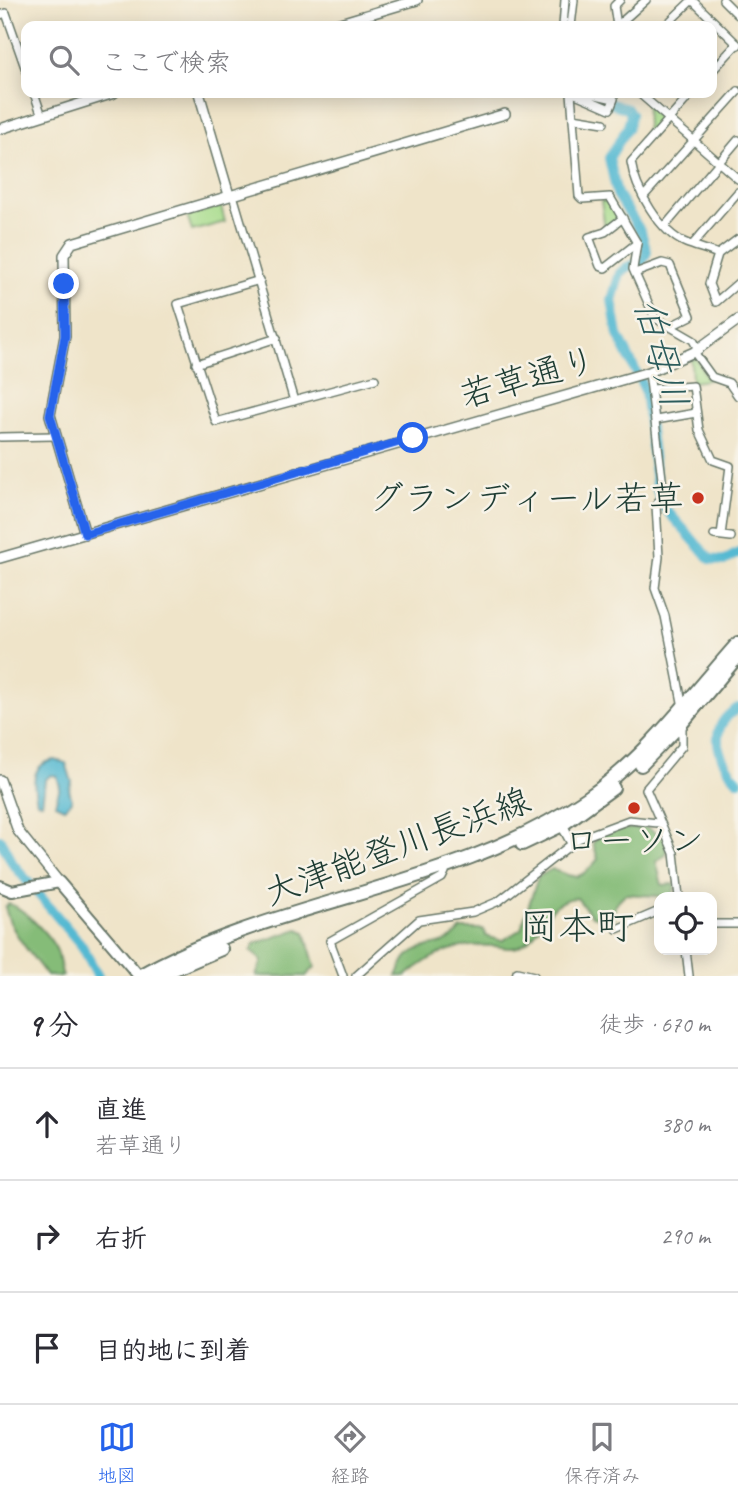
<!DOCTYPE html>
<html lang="ja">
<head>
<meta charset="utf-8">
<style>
  body { margin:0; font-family:Caveat,"Klee One",sans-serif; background:#f2f2f3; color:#2b2b33 }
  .controls { position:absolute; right:21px; bottom:21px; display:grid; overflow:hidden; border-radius:14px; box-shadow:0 4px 18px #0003 }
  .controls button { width:63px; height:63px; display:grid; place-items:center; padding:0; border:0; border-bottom:2px solid #e1e1e2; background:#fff; color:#2b2b33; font:35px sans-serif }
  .stop { position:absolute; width:21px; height:21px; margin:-16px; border:5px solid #2563eb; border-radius:50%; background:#fff }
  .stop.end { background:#2563eb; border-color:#fff; box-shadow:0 2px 7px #0008 }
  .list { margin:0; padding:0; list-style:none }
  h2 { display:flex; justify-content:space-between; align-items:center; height:91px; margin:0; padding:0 28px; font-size:30px }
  h2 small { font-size:23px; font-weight:400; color:#7c7c81 }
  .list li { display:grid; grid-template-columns:46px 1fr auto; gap:21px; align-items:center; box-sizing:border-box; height:112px; padding:0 28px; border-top:2px solid #e1e1e2 }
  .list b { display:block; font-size:26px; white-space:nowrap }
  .list p { margin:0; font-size:23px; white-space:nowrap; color:#7c7c81 }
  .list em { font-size:23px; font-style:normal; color:#7c7c81 }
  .icon { flex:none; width:38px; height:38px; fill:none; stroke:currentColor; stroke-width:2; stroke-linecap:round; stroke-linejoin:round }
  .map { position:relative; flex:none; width:738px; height:976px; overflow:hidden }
  .search { position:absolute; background:#fff; box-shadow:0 4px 18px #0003; left:21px; right:21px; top:21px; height:77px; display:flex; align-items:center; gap:18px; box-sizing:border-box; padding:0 24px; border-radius:14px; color:#7c7c81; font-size:26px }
  .sheet { height:427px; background:#fff }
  nav { display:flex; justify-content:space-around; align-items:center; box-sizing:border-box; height:98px; border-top:2px solid #e1e1e2; background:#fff; font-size:19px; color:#7c7c81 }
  nav a { display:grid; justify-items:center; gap:4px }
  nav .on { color:#2563eb }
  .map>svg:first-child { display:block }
  .green { fill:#a7dc8c; stroke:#638c60; stroke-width:2 }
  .forest { fill:#85bc78; stroke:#527c56; stroke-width:2 }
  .water { fill:#54b9d2; stroke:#3a7b83; stroke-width:2 }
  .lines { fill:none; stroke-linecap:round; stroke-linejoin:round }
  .river { stroke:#54b9d2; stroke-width:10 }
  .minor-casing { stroke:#687768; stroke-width:10 }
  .tertiary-casing { stroke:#687768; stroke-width:12 }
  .secondary-casing { stroke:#687768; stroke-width:14 }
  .primary-casing { stroke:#687768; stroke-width:16 }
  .minor { stroke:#fff; stroke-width:7 }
  .tertiary { stroke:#fff; stroke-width:9 }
  .secondary { stroke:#fff; stroke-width:10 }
  .primary { stroke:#fff; stroke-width:12 }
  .route { stroke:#2563eb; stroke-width:9 }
  .poi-dot { fill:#c8321e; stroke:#f7f3e8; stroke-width:2.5 }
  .labels { text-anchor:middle; stroke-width:5; stroke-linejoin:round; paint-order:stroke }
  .street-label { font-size:35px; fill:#1f3d34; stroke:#f7f3e8 }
  .poi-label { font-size:35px; fill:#1f3d34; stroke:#f7f3e8; text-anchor:end }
  .water-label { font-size:37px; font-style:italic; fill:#2c5c5c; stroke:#f7f3e8 }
  .quarter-label { font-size:38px; fill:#1f3d34; stroke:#f7f3e8 }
</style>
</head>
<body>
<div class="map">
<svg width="738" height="976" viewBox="0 0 738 976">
  <rect width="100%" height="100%" fill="#f7f3e8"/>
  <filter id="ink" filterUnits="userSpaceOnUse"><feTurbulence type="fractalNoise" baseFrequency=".0143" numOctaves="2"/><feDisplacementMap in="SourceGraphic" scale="14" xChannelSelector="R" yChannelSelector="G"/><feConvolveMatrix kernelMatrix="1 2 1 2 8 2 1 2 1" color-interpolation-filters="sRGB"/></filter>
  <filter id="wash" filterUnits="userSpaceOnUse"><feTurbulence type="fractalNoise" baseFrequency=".00686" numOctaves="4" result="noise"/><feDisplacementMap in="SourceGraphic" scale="28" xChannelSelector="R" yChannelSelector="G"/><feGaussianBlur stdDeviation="1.57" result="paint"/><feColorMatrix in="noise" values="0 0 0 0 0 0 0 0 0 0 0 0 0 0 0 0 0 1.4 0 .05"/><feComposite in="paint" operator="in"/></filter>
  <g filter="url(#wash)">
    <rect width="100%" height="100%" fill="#efe4c9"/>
    <g class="green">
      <polygon points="646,103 661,120 640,145 647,126"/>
      <polygon points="605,200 618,214 617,220 605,228 601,201"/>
      <polygon points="221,206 225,222 192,231 187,216"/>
      <polygon points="693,358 697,360 708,380 692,382 691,359"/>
    </g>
    <g class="forest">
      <path d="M648,828L666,840V855L656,861L662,885L674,884L675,887L672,897L625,894L615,904L613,922L592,916L577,898C543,899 545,937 517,947C509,950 503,947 495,946C458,943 434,952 406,976H397C400,970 403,961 408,956C423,941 445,951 461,929H483L486,936L502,941L521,929L538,877L552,869C576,880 581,880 598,859L593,843C603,827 631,828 648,828Z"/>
      <path d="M8,904C23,906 54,940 58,954C60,962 60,968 63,976H47C32,955 10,932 5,907Z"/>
      <polygon points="298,929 305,932 315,967 306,976 256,976 262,961 251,951 254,944"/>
    </g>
    <path class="water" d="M54,760L66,763L72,782L69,789L72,801L64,808L55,804L60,787L57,776L51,775L45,780L42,803L37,802C33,784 30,765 54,760Z"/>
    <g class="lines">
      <g class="river">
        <polyline points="584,94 628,109 631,114 628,127 609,158 617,194 641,232 647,252 642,262 627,267 620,273 612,300 618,335 645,390 657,489 662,505 710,559 724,561 738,553"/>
        <path d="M738,708C706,727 717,758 738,781"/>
        <polyline points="0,839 13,864 82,946 98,976"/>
      </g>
    </g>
  </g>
  <g filter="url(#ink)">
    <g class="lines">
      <defs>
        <g id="minor">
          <polyline points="692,0 738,45"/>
          <polyline points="723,0 738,15"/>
          <polyline points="0,15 6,13 26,70"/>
          <polyline points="563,26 565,0"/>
          <polyline points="571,26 574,0"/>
          <polyline points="617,26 646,0"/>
          <polyline points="617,26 614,6 620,0"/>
          <polyline points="665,26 692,0"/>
          <polyline points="712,71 737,44"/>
          <polyline points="34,93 42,116"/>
          <polyline points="571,93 579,196 582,199 610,197 637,243 633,269 655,318 693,340 698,349"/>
          <polyline points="573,93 610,109 614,99 587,93"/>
          <polyline points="639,93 738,179"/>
          <path d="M692,93L631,162C635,189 660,233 686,243C697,247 708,250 718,254"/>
          <polyline points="573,118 604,123"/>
          <polyline points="233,195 294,401"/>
          <polyline points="644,196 738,91"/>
          <polyline points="623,218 605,232 589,237 600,266 605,268 637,243"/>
          <polyline points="665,226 738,140"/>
          <polyline points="738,239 718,254 709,284 716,302 738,283"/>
          <polyline points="693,244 738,192"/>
          <polyline points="635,273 662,263 670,265 691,316 671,326"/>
          <polyline points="260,280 178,304 216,422 375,379"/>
          <polyline points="694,352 712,377 729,383 738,396"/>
          <polyline points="196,364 277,338"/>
          <polyline points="649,372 664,495 656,505 659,557 655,588 665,616 683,707"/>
          <polyline points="652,389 693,386 699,430 713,460 730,466 721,535"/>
          <polyline points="656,420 696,413"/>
          <polyline points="0,437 55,436"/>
          <polyline points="714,535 731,537"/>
          <polyline points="679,897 674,853 646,789 682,746 682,722"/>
          <polyline points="712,924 738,924"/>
          <polyline points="617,929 659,911"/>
          <polyline points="686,950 689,976"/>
          <polyline points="343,976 330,941 442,878 445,872"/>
          <polyline points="356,976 419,920 473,912 499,901 578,839 629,820 658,823"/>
          <polyline points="516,976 517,972 534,976"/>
        </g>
        <g id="tertiary">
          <polyline points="330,26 417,0"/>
          <polyline points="199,93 229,195"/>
          <polyline points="0,129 114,93"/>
          <polyline points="85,534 50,415 65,336 64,255 72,243 505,114"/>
          <polyline points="0,558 649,372 694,352 738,320"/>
          <polyline points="0,780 18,831 59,882"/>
          <polyline points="562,825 572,843"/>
        </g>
        <polyline id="secondary" points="0,886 12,891 59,882 139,976"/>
        <g id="primary">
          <polyline points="641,765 682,723 738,656"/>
          <polyline points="522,844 562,825 613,788"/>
          <path d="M139,976C279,897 453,890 587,798C647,757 690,697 738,643"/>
          <polyline points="158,976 221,949"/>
        </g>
      </defs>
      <use href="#minor" class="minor-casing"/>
      <use href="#tertiary" class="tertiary-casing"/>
      <use href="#secondary" class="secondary-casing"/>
      <use href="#primary" class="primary-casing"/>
      <use href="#minor" class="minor"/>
      <use href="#tertiary" class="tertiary"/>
      <use href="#secondary" class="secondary"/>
      <use href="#primary" class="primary"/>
    </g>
  </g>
  <g class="lines" filter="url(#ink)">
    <polyline class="route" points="64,284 65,336 50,415 85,534 413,438"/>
  </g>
  <g class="poi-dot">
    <circle cx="698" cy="498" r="7"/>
    <circle cx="634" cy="808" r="7"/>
  </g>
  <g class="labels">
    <g class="street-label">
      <text transform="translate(528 377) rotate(-16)" y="12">若草通り</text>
      <text transform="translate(397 846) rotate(-20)" y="12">大津能登川長浜線</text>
    </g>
    <g class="poi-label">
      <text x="684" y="510">グランディール若草</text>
      <text x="634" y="852" text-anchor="middle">ローソン</text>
    </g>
    <g class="water-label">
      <text transform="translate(662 353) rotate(75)" y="13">伯母川</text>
    </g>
    <g class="quarter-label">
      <text x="577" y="939">岡本町</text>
    </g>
  </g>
</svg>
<div class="controls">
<button><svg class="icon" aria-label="locate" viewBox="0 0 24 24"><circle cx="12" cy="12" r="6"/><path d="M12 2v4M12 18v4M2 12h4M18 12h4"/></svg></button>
</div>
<div class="stop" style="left:413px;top:438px"></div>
<div class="stop end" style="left:64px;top:284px"></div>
<div class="search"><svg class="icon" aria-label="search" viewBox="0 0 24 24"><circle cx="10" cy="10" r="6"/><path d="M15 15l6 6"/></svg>ここで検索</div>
</div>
<section class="sheet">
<h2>9 分<small>徒歩 · 670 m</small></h2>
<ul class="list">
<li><svg class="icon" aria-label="ahead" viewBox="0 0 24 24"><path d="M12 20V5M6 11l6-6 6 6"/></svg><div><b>直進</b><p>若草通り</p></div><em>380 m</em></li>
<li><svg class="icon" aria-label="right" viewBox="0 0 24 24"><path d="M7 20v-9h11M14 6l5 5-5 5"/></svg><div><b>右折</b></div><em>290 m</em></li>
<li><svg class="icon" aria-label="arrive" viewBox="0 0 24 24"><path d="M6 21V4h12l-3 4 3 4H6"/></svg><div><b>目的地に到着</b></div></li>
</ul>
</section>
<nav>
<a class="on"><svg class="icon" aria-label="map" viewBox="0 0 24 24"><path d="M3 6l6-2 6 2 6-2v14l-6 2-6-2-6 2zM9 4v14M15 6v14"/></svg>地図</a>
<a><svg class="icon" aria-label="directions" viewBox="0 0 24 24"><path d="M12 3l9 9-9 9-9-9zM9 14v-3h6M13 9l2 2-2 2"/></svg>経路</a>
<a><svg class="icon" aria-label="saved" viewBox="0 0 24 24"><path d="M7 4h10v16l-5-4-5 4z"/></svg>保存済み</a>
</nav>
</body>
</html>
